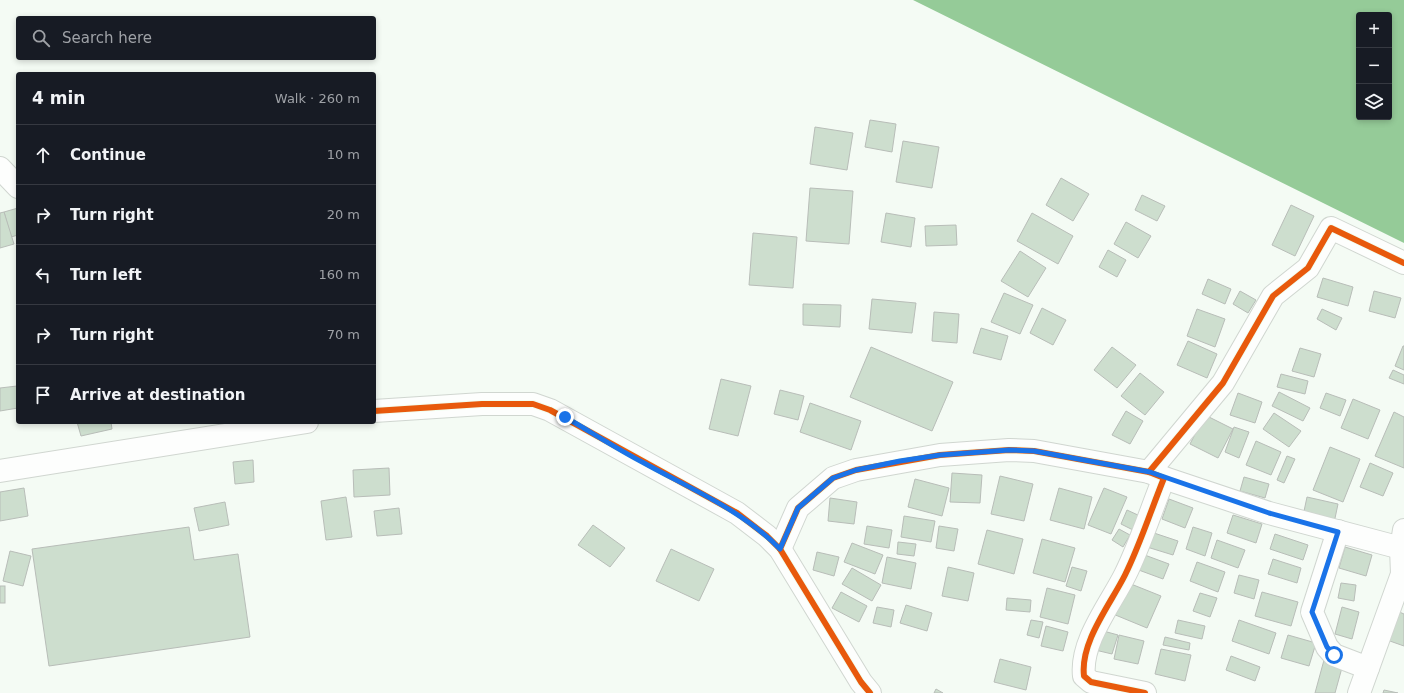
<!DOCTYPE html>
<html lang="en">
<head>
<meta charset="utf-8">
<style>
  body { margin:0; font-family:"DejaVu Sans",sans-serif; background:#242831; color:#f1f3f6 }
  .controls { position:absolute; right:12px; top:12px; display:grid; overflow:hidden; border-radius:4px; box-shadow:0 2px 6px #0003 }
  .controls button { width:36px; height:36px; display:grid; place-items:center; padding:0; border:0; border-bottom:1px solid #363941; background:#171b24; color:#f1f3f6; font:20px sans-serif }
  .stop { position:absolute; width:12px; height:12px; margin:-9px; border:3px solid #1a73e8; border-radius:50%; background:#fff }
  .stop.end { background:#1a73e8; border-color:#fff; box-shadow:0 1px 4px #0008 }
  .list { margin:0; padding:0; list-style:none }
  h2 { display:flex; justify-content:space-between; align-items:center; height:52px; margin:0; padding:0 16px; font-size:17px }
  h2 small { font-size:13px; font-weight:400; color:#9ea1a6 }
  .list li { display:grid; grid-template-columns:26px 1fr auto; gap:12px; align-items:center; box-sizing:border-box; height:60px; padding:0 16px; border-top:1px solid #363941 }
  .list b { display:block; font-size:15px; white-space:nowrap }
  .list em { font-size:13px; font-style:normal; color:#9ea1a6 }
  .icon { flex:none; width:22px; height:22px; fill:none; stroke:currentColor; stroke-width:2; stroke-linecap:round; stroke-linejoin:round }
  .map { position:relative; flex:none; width:1404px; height:693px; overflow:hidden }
  .search { position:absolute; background:#171b24; box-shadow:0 2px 6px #0003; left:16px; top:16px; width:360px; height:44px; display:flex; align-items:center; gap:10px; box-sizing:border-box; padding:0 14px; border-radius:4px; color:#9ea1a6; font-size:15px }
  .panel { position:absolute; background:#171b24; box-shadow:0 2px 6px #0003; left:16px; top:72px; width:360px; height:352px; border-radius:4px }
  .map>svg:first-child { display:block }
  .water { fill:#95cb98; fill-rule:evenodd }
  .building { fill:#cddece; stroke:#b8bdb8 }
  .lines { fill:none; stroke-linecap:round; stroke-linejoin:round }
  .minor-casing { stroke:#d0d6d0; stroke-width:24 }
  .minor { stroke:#fdfefd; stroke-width:22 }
  .cycleway-casing { stroke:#f1fef1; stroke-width:8 }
  .cycleway { stroke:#e8590c; stroke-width:6 }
  .route { stroke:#1a73e8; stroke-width:5 }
</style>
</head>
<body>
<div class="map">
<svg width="1404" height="693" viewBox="0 0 1404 693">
  <rect width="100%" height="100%" fill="#f4fbf4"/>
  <path class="water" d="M913,0H1404V243ZM1359,15H1389V117H1359Z"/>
  <g class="building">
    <polygon points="870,120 896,124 892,152 865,147"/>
    <polygon points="815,127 853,133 847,170 810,164"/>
    <polygon points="903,141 939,147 932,188 896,182"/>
    <polygon points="1061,178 1089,194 1073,221 1046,205"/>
    <polygon points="810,188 853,191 849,244 806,241"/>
    <polygon points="1142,195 1165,206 1157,221 1135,210"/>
    <polygon points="1291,205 1314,216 1295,256 1272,245"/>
    <polygon points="18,208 18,235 11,237 4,212"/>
    <polygon points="4,212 14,244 0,248 0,213"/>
    <polygon points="886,213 915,218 911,247 881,242"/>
    <polygon points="1032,213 1073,236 1058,264 1017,241"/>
    <polygon points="1126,222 1151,236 1138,258 1114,244"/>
    <polygon points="956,225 957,245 926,246 925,226"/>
    <polygon points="753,233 797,237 793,288 749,285"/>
    <polygon points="1108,250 1126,260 1117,277 1099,267"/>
    <polygon points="1020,251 1046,268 1028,297 1001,281"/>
    <polygon points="1323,278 1353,287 1348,306 1317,297"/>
    <polygon points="1208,279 1231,289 1225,304 1202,294"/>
    <polygon points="1240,291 1256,300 1248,313 1233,304"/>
    <polygon points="1374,291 1401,298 1395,318 1369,311"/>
    <polygon points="1004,293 1033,305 1020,334 991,322"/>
    <polygon points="872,299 916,303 912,333 869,329"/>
    <polygon points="803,304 841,305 840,327 803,325"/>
    <polygon points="1042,308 1066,320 1053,345 1030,333"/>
    <polygon points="1197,309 1225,319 1215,347 1187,336"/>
    <polygon points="1322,309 1342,318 1336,330 1317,319"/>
    <polygon points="934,312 959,314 957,343 932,341"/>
    <polygon points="981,328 1008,336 1001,360 973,353"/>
    <polygon points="1188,341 1217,354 1207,378 1177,365"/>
    <polygon points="1403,346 1404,346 1404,370 1395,366"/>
    <polygon points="871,347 953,382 932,431 850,397"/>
    <polygon points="1112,347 1136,365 1117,388 1094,370"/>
    <polygon points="1300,348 1321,354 1314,377 1292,371"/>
    <polygon points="1393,370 1404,375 1404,384 1389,378"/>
    <polygon points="1140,373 1164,392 1145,415 1121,396"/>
    <polygon points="1281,374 1308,381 1305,394 1277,387"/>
    <polygon points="721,379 751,386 738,436 709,429"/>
    <polygon points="17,386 18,408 0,411 0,388"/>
    <polygon points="780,390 804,396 798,420 774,414"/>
    <polygon points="1279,392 1310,408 1303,421 1272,406"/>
    <polygon points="1238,393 1262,402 1255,423 1230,415"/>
    <polygon points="1326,393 1346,400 1340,416 1320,408"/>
    <polygon points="1353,399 1380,410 1368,439 1341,428"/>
    <polygon points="810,403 861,421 851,450 800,432"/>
    <polygon points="1126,411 1143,421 1130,444 1112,435"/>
    <polygon points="1394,412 1404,417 1404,468 1375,456"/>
    <polygon points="1274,413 1301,431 1289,447 1263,429"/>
    <polygon points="1205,415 1233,429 1218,458 1190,444"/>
    <polygon points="77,422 111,422 112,429 81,436"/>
    <polygon points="1234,427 1249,432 1239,458 1225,452"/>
    <polygon points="1256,441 1281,452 1271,475 1246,465"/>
    <polygon points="1330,447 1360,459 1343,502 1313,490"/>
    <polygon points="1287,456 1295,459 1284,483 1277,480"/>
    <polygon points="253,460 254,482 235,484 233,462"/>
    <polygon points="1370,463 1393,473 1383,496 1360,487"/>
    <polygon points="389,468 390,495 354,497 353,470"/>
    <polygon points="952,473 982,475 980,503 950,502"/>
    <polygon points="1000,476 1033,484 1024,521 991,514"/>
    <polygon points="1244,477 1269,484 1265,498 1240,491"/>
    <polygon points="915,479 949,488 942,516 908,507"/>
    <polygon points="24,488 28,516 0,521 0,492"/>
    <polygon points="1059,488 1092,497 1084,529 1050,520"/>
    <polygon points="1104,488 1127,497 1111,534 1088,525"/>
    <polygon points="346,497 352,537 326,540 321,501"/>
    <polygon points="1307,497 1338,504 1334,523 1303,516"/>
    <polygon points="830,498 857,502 854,524 828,521"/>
    <polygon points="1169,499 1193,508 1185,528 1162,519"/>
    <polygon points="225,502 229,525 199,531 194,508"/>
    <polygon points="399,508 402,534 377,536 374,511"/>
    <polygon points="1127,510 1140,516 1133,530 1121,524"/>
    <polygon points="1233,515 1262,524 1256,543 1227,533"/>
    <polygon points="904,516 935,521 931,542 901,537"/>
    <polygon points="593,525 625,548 610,567 578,545"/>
    <polygon points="867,526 892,530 889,548 864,544"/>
    <polygon points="939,526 958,529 954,551 936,548"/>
    <polygon points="189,527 194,560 238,554 250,637 49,666 32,549"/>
    <polygon points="1193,527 1212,533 1205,556 1186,549"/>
    <polygon points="1119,529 1130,535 1123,547 1112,540"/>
    <polygon points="987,530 1023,539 1014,574 978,564"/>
    <polygon points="1151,532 1178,541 1173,555 1147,547"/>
    <polygon points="1275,534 1308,545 1303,560 1270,549"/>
    <polygon points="1042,539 1075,548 1065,582 1033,573"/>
    <polygon points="1217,540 1245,550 1238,568 1211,558"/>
    <polygon points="898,542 916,544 914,556 897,554"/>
    <polygon points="852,543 883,555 875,574 844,562"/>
    <polygon points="1345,547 1372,555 1366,576 1339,568"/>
    <polygon points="671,549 714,569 699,601 656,581"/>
    <polygon points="10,551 31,556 23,586 3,581"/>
    <polygon points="817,552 839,557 834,576 813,570"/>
    <polygon points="1142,554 1169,564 1163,579 1136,569"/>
    <polygon points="887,557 916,563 911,589 882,583"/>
    <polygon points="1273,559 1301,568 1297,583 1268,574"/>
    <polygon points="1197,562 1225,572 1218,592 1190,581"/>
    <polygon points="948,567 974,573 968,601 942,596"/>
    <polygon points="1072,567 1087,571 1081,591 1066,586"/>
    <polygon points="852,568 881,585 872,601 842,584"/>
    <polygon points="1239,575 1259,580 1254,599 1234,593"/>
    <polygon points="1126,582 1161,596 1147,628 1113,614"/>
    <polygon points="1341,583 1356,585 1354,601 1338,598"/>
    <rect x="0" y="586" width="5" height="17"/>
    <polygon points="1047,588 1075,595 1068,624 1040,617"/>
    <polygon points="841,592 867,606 859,622 832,608"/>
    <polygon points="1262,592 1298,602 1291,626 1255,616"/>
    <polygon points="1200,593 1217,598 1210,617 1193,611"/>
    <polygon points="1007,598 1031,600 1030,612 1006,610"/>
    <polygon points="906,605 932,613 927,631 900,623"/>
    <polygon points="877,607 894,610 891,627 873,623"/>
    <polygon points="1342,607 1359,612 1352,639 1335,634"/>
    <polygon points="1397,611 1404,614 1404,646 1387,640"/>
    <polygon points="1031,620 1043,622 1039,638 1027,635"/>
    <polygon points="1178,620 1205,626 1202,639 1175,633"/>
    <polygon points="1239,620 1276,633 1269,654 1232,641"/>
    <polygon points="1046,626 1068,632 1063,651 1041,646"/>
    <polygon points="1096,629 1118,635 1112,654 1091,649"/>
    <polygon points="1119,635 1144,641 1138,664 1114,659"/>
    <polygon points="1288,635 1316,643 1309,666 1281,658"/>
    <polygon points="1165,637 1190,643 1189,650 1163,645"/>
    <polygon points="1161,649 1191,655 1185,681 1155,674"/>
    <polygon points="1231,656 1260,667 1255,681 1226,670"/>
    <polygon points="1000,659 1031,667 1026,690 994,682"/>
    <polygon points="1324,660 1343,664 1335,693 1315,693"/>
    <polygon points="936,689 943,693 934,693"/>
    <polygon points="1384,690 1398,693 1383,693"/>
  </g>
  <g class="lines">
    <defs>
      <g id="minor">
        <polyline points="0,168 18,187"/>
        <polyline points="374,411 482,404 533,404 550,410 737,513 767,536 780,549 861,682 870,693"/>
        <polyline points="0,471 307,422"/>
        <polyline points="1149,472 1223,383 1273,296 1308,268 1331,228 1404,263"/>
        <polyline points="1164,478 1269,513 1401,548"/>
        <polyline points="1338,531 1312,612 1327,647 1334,655 1368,668"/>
        <path d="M780,549L798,508L833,478L856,470L940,455L1009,450L1034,451L1149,472L1164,478C1151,510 1140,545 1125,575C1110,605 1080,642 1084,676L1091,682L1145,693"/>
        <polyline points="1359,693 1402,574 1401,548 1404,530"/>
      </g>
    </defs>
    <use href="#minor" class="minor-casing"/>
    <use href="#minor" class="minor"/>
    <defs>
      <g id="cycleway">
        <polyline points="374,411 482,404 533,404 550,410 737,513 767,536 780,549 861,682 870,693"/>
        <polyline points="1149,472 1223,383 1273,296 1308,268 1331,228 1404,263"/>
        <path d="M780,549L798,508L833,478L856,470L940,455L1009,450L1034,451L1149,472L1164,478C1151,510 1140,545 1125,575C1110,605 1080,642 1084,676L1091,682L1145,693"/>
      </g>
    </defs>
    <use href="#cycleway" class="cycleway-casing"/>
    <use href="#cycleway" class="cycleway"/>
  </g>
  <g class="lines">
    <path class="route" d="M565,417C591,432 617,449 644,463C691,489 742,510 780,549L798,508L833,478L856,470L900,461L940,455L1009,450L1034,451L1150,472L1269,513L1338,532L1312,612L1327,647L1334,655"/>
  </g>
</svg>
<div class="controls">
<button>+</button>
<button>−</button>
<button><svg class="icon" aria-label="layers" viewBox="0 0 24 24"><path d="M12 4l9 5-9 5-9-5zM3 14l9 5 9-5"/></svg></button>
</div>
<div class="stop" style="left:1334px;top:655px"></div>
<div class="stop end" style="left:565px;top:417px"></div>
<div class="search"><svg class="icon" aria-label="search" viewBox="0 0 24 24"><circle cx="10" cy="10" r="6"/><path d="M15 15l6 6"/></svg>Search here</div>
<section class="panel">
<h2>4 min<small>Walk · 260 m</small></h2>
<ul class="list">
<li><svg class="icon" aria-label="ahead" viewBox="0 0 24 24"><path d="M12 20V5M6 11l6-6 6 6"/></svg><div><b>Continue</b></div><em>10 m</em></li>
<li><svg class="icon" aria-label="right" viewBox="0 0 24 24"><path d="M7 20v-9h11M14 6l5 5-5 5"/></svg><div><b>Turn right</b></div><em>20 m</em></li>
<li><svg class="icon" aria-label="left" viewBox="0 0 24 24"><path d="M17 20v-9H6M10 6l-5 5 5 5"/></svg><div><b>Turn left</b></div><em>160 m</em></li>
<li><svg class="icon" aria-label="right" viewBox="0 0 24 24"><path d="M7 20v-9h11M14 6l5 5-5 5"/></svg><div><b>Turn right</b></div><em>70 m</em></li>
<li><svg class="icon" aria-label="arrive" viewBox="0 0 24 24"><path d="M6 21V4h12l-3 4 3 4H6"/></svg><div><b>Arrive at destination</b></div></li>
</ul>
</section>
</div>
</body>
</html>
